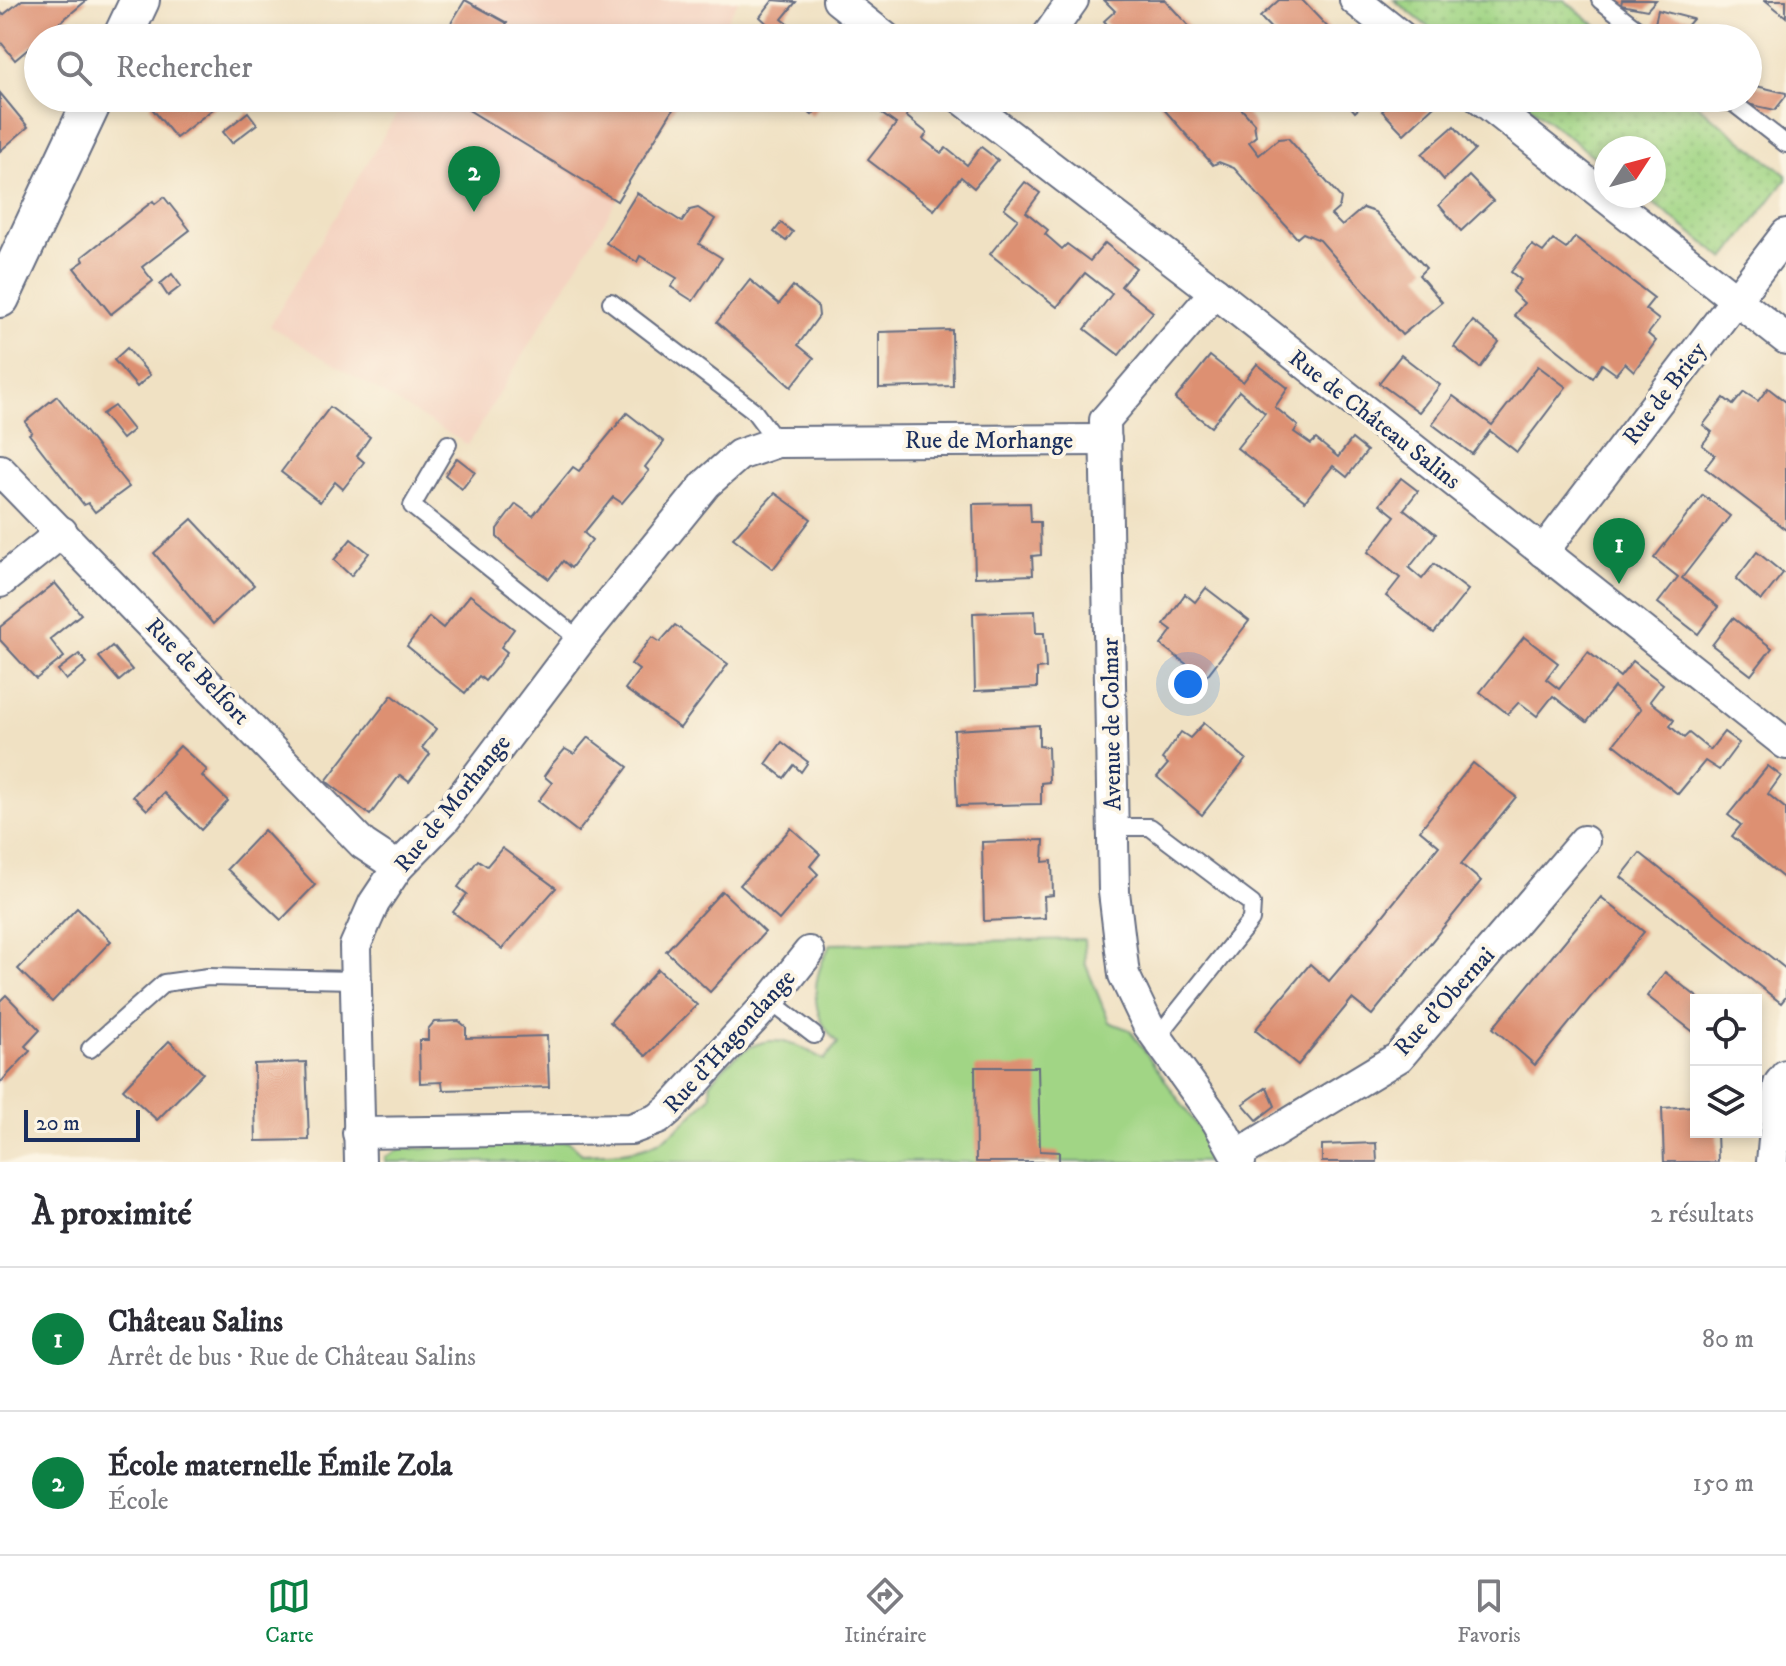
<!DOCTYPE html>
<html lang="fr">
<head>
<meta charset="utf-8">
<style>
  body { margin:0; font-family:"IM FELL DW Pica",serif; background:#f7f7f7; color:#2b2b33 }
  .controls { position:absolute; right:24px; bottom:24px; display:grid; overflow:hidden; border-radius:0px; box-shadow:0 4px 12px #0003 }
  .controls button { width:72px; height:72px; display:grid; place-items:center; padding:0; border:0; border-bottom:2px solid #e1e1e2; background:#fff; color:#2b2b33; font:40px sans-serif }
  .compass { position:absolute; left:1594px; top:136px; width:72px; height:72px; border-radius:50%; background:#fff; box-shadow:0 4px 12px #0003; rotate:54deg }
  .scale { position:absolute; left:24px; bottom:20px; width:116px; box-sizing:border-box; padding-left:8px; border:4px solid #1b2f5e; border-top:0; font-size:22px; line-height:28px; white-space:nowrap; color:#1b2f5e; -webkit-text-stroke:6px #fcf5e5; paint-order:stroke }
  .you { position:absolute; left:1188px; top:684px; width:28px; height:28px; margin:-20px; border:6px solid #fff; border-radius:50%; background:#1a73e8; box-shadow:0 0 0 12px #1a73e833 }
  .badge { display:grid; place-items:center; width:52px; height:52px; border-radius:50%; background:#0b8043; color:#fff; font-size:26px; font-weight:700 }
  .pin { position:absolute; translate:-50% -66px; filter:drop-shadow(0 2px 4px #0008) }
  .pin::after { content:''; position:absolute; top:42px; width:28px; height:24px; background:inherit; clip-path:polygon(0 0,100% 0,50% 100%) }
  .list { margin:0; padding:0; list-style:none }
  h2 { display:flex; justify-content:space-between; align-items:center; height:104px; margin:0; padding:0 32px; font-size:34px }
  h2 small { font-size:26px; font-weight:400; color:#7c7c81 }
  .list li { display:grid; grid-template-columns:52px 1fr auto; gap:24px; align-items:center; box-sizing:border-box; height:144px; padding:0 32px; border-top:2px solid #e1e1e2 }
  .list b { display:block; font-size:30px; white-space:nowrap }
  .list p { margin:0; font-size:26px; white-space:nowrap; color:#7c7c81 }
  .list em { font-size:26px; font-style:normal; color:#7c7c81 }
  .icon { flex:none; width:44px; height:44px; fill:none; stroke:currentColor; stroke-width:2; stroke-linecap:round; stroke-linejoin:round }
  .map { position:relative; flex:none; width:1786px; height:1162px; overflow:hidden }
  .search { position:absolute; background:#fff; box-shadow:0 4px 12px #0003; left:24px; right:24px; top:24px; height:88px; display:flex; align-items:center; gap:20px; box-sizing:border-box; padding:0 28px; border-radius:44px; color:#7c7c81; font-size:30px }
  .sheet { height:392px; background:#fff }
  nav { display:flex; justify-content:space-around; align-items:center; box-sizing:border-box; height:112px; border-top:2px solid #e1e1e2; background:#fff; font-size:22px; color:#7c7c81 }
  nav a { display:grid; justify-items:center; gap:4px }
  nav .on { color:#0b8043 }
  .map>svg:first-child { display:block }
  .built { fill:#f4d3c1 }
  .grass { fill:url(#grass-dots); stroke:#5e8272; stroke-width:2 }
  .green { fill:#a1d585; stroke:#5e8272; stroke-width:2 }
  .building { fill:#dd9072 }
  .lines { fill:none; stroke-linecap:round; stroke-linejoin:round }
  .service-casing { stroke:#666d81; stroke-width:20 }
  .minor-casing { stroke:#666d81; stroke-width:34 }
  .tertiary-casing { stroke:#666d81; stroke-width:42 }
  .service { stroke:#fff; stroke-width:16 }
  .minor { stroke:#fff; stroke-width:30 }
  .tertiary { stroke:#fff; stroke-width:38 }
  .labels { text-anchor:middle; stroke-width:8; stroke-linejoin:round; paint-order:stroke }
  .street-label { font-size:24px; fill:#1b2f5e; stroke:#fcf5e5 }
</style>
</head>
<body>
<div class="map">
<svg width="1786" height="1162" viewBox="0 0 1786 1162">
  <defs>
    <pattern id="grass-dots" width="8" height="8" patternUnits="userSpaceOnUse" patternTransform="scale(2)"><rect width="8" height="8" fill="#a1d585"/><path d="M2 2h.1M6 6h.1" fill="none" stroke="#8ab775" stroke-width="1.8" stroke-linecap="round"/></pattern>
  </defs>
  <rect width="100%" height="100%" fill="#fcf5e5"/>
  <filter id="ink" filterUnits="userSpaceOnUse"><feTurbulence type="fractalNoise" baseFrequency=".0125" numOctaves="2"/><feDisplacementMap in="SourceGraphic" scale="16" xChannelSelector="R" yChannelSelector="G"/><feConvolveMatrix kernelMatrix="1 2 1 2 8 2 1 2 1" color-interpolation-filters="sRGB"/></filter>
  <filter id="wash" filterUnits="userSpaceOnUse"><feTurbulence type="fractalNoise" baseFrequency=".006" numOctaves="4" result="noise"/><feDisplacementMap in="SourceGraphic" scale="32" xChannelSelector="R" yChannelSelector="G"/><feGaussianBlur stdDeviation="1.8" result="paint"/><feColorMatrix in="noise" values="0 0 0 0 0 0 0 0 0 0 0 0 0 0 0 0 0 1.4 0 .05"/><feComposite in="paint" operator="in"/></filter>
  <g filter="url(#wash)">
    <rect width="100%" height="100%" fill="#f0e1c3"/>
    <g class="built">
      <polygon points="465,0 739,0 716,38 442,38"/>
      <polygon points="406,98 679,98 468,445 270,326"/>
    </g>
    <g class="grass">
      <polygon points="1394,0 1564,0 1612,38 1442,38"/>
      <polygon points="1519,98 1688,98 1786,175 1786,180 1725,259 1644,196 1654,196 1654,148 1606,148 1606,166"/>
    </g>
    <path class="green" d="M1084,939L1085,963L1109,1022L1130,1030L1222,1162H385V1158L400,1149L568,1141L582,1154C654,1152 660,1148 711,1096L710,1082C749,1039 772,1027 824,1060L838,1043C808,1015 811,978 831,944Z"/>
    <g id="blocks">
      <g class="building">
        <polygon points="22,0 87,0 15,60 0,41 0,11 3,15"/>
        <polygon points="465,0 507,23 498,38 442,38"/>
        <polygon points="773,0 796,2 782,19 806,38 764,38 772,28 760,17"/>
        <polygon points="1104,0 1165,0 1196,34 1192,38 1119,38 1104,21 1115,11"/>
        <polygon points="1279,0 1302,0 1336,36 1280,38 1260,17"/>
        <polygon points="1622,0 1656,0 1647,10 1621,5"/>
        <polygon points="1765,0 1786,0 1786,17"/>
        <polygon points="1658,10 1693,19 1681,33 1654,28"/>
        <polygon points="1752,85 1786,93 1786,96 1775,110 1747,104"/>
        <polygon points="0,93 28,127 0,151"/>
        <polygon points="159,98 227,98 176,138 150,106"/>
        <polygon points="449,98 680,98 617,201"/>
        <polygon points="790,98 826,98 812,115"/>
        <polygon points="895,98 920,98 906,116 927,133 923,139 941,153 946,148 967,165 981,147 998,160 974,188 961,177 934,210 868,160 896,124 882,114"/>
        <polygon points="1154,98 1232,98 1254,123 1256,136 1249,142 1259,155 1278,139 1288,138 1341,198 1339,208 1331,215 1342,226 1363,208 1375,212 1426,268 1419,275 1442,302 1402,335 1320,240 1303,233 1297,238 1234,168 1219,162 1213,165"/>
        <polygon points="1343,98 1370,98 1355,112"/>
        <polygon points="1396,98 1427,98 1434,106 1404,134 1382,111"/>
        <polygon points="248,112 257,124 232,143 223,132"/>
        <polygon points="1454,126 1475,150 1444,180 1422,154"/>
        <polygon points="1469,176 1493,201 1461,231 1439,205"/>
        <polygon points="1025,182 1040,193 1026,212 1048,230 1045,234 1062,249 1067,244 1090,261 1105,243 1136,268 1121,286 1153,312 1119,355 1085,329 1112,294 1085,273 1057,307 990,254 1018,219 1004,208"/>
        <polygon points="637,193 682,222 690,210 698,208 715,219 699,244 722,258 693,301 671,287 677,278 640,256 637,262 606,243"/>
        <polygon points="164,197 190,230 142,267 153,281 111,314 74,268 84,261 82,257 153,201 155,204"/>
        <polygon points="781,223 793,232 786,241 774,232"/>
        <polygon points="1575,237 1654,298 1645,309 1659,320 1648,334 1656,341 1634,371 1625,363 1616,374 1602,364 1593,378 1514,315 1524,303 1512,292 1521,280 1511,272 1532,245 1543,252 1553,240 1566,249"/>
        <polygon points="172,274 181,286 168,296 160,284"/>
        <polygon points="750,280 779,304 793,286 818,307 819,316 798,345 814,358 791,387 717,322"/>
        <polygon points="1473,321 1499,342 1480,368 1454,347"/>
        <polygon points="952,330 953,386 879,388 879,332"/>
        <polygon points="127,348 150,375 137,387 114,360"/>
        <polygon points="1401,355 1440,385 1419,412 1379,383"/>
        <polygon points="1210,356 1243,382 1257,364 1288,388 1275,407 1298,426 1294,432 1311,444 1316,439 1338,457 1352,439 1367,451 1347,477 1333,466 1305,501 1237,448 1265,413 1239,391 1211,427 1175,399"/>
        <polygon points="1538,366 1566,387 1517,452 1490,431 1472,454 1432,424 1453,396 1492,425"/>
        <polygon points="1768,388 1786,402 1786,530 1705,468 1715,455 1702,445 1712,432 1703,425 1724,398 1733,405 1744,392 1758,401"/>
        <polygon points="57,396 129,487 95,512 88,503 84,505 29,434 32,432 25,422"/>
        <polygon points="114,406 133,430 122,439 102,414"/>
        <polygon points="330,407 370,437 357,456 364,462 343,489 335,482 320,502 281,472"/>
        <polygon points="627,413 664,442 645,467 649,471 622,503 613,497 584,533 592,540 571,568 563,561 549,579 508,548 497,537 497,529 516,504 533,516 573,467 579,471"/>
        <polygon points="457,458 475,472 462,489 445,475"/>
        <polygon points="1401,478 1418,491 1404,509 1436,534 1409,568 1422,579 1434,564 1468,590 1434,633 1386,596 1400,578 1368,552 1395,516 1380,504"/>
        <polygon points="775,493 811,519 773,569 733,538"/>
        <polygon points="1703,495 1730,516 1682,578 1718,607 1698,634 1658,603 1678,577 1654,558"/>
        <polygon points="1030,503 1031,522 1040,522 1041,555 1032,556 1033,575 975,577 973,504"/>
        <polygon points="192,519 254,585 213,624 154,553"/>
        <polygon points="351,539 369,553 351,576 334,560"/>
        <polygon points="1757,552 1783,573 1761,601 1736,579"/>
        <polygon points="55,583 81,614 50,639 64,657 36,679 0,640 0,627"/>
        <polygon points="1206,588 1249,621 1205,678 1161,645 1172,630 1164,624 1185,594 1195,602"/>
        <polygon points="470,595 514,629 501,647 507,652 496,668 485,681 479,676 465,693 407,646 429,617 443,628"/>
        <polygon points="1035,611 1036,633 1044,633 1045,649 1046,668 1037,669 1037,688 975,691 973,613"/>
        <polygon points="1733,618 1772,648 1751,675 1712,645"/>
        <polygon points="675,625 728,664 680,728 625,689 639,670 631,664 652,637 660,642"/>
        <polygon points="1524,637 1558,663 1546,679 1559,689 1588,652 1620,677 1633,661 1663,684 1650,701 1674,720 1670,726 1684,738 1689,733 1710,750 1724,732 1739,743 1719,770 1705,761 1678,794 1614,744 1641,709 1614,687 1587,722 1553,696 1537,716 1519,702 1508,714 1480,692"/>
        <polygon points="112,646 132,670 119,681 99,657"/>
        <polygon points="79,654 87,663 66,680 58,670"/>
        <polygon points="392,695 436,729 422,748 430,754 419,769 409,782 400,775 370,815 326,781"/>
        <polygon points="1204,723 1246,759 1202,815 1157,777 1168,764 1162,759 1181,732 1190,738"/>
        <polygon points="1039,725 1039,746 1048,747 1049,782 1041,783 1041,804 957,806 954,730"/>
        <polygon points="588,737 628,767 578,832 538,801 552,783 544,776 553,763 565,749 574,754"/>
        <polygon points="782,742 808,762 801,772 794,765 784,778 766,764"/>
        <polygon points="180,746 207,770 202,776 228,801 201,830 164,793 147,810 133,796"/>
        <polygon points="1473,763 1516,797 1461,864 1481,881 1372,1015 1352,999 1298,1065 1255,1030 1310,964 1329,981 1357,948 1439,846 1420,830"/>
        <polygon points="1768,766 1781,776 1768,794 1786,809 1786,880 1732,836 1741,825 1728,815"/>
        <polygon points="791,828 820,854 810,866 818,874 779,920 740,885"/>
        <polygon points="264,830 315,885 281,920 227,869"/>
        <polygon points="1044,840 1043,862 1052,861 1053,895 1044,896 1045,918 984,921 982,842"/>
        <polygon points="502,848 556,888 502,949 453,912 467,894 458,887 478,860 487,866"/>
        <polygon points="1640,853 1786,969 1786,997 1781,1003 1621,877"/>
        <polygon points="722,891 765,932 710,992 666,951"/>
        <polygon points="1601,897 1644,932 1535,1065 1493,1028"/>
        <polygon points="77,908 111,941 52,1002 18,969"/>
        <polygon points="658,969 697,1005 646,1056 610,1022"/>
        <polygon points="1665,972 1701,1000 1696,1000 1696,1034 1647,996"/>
        <polygon points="6,995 40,1030 25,1046 30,1051 0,1083 0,1001"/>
        <polygon points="459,1021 466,1027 466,1038 547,1036 549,1087 443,1090 442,1082 420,1083 419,1040 428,1040 428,1029 434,1022"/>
        <polygon points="169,1041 203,1073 157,1120 123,1089"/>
        <polygon points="306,1062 309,1140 256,1141 254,1064"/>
        <polygon points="975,1067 1038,1067 1040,1151 1059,1152 1059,1162 976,1162"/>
        <polygon points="1267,1087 1275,1106 1257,1120 1243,1104"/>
        <polygon points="1696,1106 1696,1132 1717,1132 1718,1162 1664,1162 1662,1108"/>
        <polygon points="1376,1143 1377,1162 1322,1162 1322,1145"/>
      </g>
    </g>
  </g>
  <g filter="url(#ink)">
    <use href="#blocks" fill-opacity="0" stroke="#666d81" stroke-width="2"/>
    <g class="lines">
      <defs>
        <g id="service">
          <polyline points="1600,0 1649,38"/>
          <polyline points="1727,98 1786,144"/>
          <polyline points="611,302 753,410 777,442"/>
          <polyline points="448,444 412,506 580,640"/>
          <polyline points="1113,827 1150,827 1252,904 1251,920 1159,1035"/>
          <polyline points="770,1001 814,1035"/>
          <polyline points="90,1049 164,983 208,977 355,980"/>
        </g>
        <g id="minor">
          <polyline points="838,0 886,38"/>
          <polyline points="1355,0 1403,38"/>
          <polyline points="1046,38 1073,0"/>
          <polyline points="961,98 1215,292 1786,744"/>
          <polyline points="1480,98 1786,339"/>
          <polyline points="1215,292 1105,420 1114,892 1124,975 1148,1025 1217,1121 1240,1162"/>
          <polyline points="0,470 363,844 398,867"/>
          <polyline points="1543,552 1786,234"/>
          <polyline points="0,582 62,532"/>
          <polyline points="358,1133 631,1129 658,1119 671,1108 770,1001 809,952"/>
          <polyline points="1237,1155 1399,1057 1584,841"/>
          <polyline points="360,1162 355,946 374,903 398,867 445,819 580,640 706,484 739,455 777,442 1106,440"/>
          <polyline points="1772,1162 1779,1084 1786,1075"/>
        </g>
        <g id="tertiary">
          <polyline points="122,38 140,0"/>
          <polyline points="0,298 94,98"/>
        </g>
      </defs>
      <use href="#service" class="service-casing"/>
      <use href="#minor" class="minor-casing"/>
      <use href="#tertiary" class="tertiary-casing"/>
      <use href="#service" class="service"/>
      <use href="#minor" class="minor"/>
      <use href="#tertiary" class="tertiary"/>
    </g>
  </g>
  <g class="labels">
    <g class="street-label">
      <text transform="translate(1664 393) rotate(-53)" y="8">Rue de Briey</text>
      <text transform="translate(1375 419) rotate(38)" y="8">Rue de Château Salins</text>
      <text x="989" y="448">Rue de Morhange</text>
      <text transform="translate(198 671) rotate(46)" y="8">Rue de Belfort</text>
      <text transform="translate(1111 724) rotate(-91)" y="8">Avenue de Colmar</text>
      <text transform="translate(452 803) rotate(-51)" y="8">Rue de Morhange</text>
      <text transform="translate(1444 1001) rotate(-48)" y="8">Rue d'Obernai</text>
      <text transform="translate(729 1041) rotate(-48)" y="8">Rue d'Hagondange</text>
    </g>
  </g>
</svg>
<div class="controls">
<button><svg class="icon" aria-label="locate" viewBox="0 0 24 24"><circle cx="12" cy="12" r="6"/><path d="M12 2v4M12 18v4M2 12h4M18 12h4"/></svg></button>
<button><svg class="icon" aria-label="layers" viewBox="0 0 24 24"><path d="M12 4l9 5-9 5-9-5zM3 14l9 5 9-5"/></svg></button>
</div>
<svg class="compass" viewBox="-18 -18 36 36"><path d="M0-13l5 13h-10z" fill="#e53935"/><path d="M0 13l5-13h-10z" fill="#7c7c81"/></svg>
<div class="scale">20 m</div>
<div class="you"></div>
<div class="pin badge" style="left:1619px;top:584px">1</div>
<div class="pin badge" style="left:474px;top:212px">2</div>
<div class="search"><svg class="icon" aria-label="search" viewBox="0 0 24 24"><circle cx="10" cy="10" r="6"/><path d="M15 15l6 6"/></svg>Rechercher</div>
</div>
<section class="sheet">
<h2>À proximité<small>2 résultats</small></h2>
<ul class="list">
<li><span class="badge">1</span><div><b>Château Salins</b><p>Arrêt de bus · Rue de Château Salins</p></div><em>80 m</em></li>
<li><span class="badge">2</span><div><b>École maternelle Émile Zola</b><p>École</p></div><em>150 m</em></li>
</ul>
</section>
<nav>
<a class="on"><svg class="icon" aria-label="map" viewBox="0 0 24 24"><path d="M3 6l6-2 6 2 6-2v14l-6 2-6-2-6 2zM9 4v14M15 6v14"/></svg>Carte</a>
<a><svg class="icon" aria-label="directions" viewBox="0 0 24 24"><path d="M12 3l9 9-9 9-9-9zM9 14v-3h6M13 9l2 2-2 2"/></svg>Itinéraire</a>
<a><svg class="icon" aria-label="saved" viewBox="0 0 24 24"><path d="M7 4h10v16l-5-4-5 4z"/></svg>Favoris</a>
</nav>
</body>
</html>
